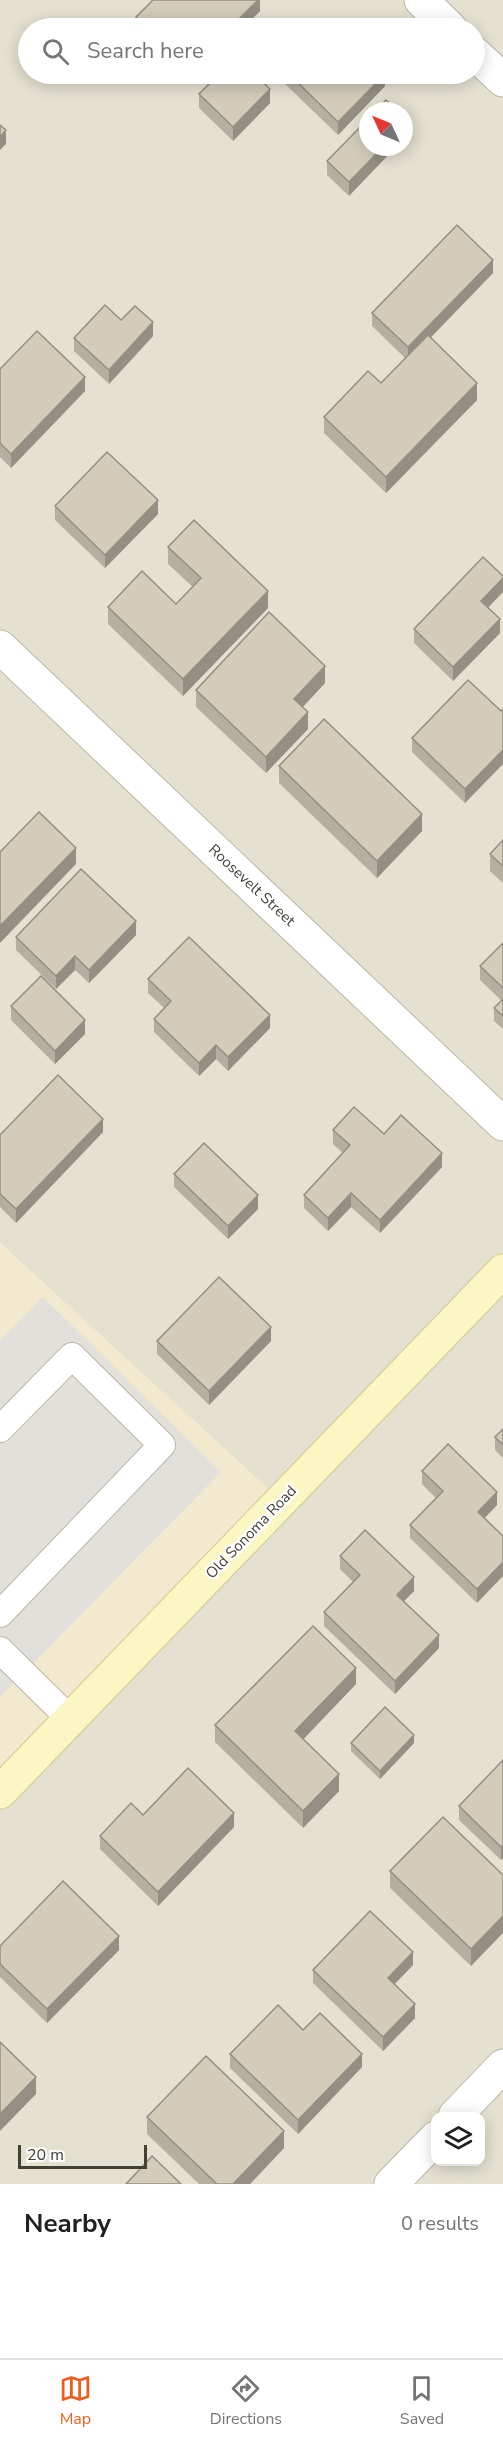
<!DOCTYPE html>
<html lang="en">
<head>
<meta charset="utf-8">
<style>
  body { margin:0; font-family:"Nunito Sans",sans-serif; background:#f2f2f2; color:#202124 }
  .controls { position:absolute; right:18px; bottom:18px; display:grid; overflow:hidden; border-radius:12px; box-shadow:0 3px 15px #0003 }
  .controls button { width:54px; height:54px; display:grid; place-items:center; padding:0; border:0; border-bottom:2px solid #e0e0e0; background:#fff; color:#202124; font:30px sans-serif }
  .compass { position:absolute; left:359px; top:102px; width:54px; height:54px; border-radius:50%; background:#fff; box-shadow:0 3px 15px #0003; rotate:314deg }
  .scale { position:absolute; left:18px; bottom:15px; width:129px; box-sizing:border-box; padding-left:6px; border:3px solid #423f34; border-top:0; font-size:16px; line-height:21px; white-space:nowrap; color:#423f34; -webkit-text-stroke:4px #fff; paint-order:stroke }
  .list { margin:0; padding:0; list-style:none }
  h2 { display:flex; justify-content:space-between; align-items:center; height:78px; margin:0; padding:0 24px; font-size:26px }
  h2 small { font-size:20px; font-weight:400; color:#757577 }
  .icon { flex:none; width:33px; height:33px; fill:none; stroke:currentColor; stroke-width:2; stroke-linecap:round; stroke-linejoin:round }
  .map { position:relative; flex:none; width:503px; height:2184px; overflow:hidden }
  .search { position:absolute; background:#fff; box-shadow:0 3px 15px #0003; left:18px; right:18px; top:18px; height:66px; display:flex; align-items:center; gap:15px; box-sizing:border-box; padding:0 21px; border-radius:33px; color:#757577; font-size:22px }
  .sheet { height:174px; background:#fff }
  nav { display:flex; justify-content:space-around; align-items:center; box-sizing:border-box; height:84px; border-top:2px solid #e0e0e0; background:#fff; font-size:16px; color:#757577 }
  nav a { display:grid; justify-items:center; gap:3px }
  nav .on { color:#f05c1a }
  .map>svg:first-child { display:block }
  .residential { fill:#e4e1d1; fill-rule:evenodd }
  .commercial { fill:#f3e9ce }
  .parking { fill:#e1e0db }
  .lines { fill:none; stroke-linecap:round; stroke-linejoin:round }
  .service-casing { stroke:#bbb7a6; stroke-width:28 }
  .minor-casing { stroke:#bbb7a6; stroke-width:35 }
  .secondary-casing { stroke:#cfc994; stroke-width:35 }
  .service { stroke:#fff; stroke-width:26 }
  .minor { stroke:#fff; stroke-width:33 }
  .secondary { stroke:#fcf7c2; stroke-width:33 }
  .wall { fill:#b5af9f }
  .shaded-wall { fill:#938f82 }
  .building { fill:#d2ccb9; stroke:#938f82; stroke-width:1.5 }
  .labels { text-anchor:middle; stroke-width:5; stroke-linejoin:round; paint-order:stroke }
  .street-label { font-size:15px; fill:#423f34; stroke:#fff }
</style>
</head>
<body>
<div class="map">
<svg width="503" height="2184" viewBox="0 0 503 2184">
  <rect width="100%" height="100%" fill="#f1efe3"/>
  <path class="residential" d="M0,0H503V2184H0V1792L281,1501L0,1243ZM28,28H474V74H28ZM368,111H404V147H368ZM436,2116H480V2162H436Z"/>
  <polygon class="commercial" points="0,1243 282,1501 0,1792"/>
  <polygon class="parking" points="43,1297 221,1472 0,1697 0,1341"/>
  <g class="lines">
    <defs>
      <g id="service">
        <polyline points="0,1429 72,1356 162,1445 0,1614"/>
        <polyline points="0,1650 70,1719"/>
      </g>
      <g id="minor">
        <polyline points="421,0 450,28"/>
        <polyline points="474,53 503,80"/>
        <polyline points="0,647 503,1124"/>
        <polyline points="455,2116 503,2066"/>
        <polyline points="391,2184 436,2138"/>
      </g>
      <polyline id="secondary" points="0,1792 503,1271"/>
    </defs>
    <use href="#service" class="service-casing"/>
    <use href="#minor" class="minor-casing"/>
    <use href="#secondary" class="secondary-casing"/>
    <use href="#service" class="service"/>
    <use href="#minor" class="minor"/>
    <use href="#secondary" class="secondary"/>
  </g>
  <g class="wall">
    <polygon points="260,0 260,11 243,28 136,28 136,17"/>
    <polygon points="181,74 200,74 191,83"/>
    <polygon points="282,74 385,74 385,86 338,135 282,81"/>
    <polygon points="199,94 270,103 233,141 199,108"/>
    <polygon points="368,119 349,196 327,175 327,161"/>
    <polygon points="493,273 430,338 477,400 386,493 324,433 324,417 381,383 405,358 372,326 372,313"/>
    <polygon points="121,320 153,336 109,384 74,351 74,338"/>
    <polygon points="0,369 85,391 11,468 0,457"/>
    <polygon points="55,506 158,514 105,568 55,520"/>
    <polygon points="168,547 268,608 183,696 108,624 108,607 176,604 193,587 168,564"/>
    <polygon points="488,608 500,633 453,681 414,643 414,629"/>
    <polygon points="325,683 303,707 308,729 266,773 196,707 196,690"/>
    <polygon points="501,711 465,803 412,752 412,738"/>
    <polygon points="279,766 422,831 377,878 279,783"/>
    <polygon points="503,840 503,883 490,871 490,854"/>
    <polygon points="136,935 89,983 75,970 56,989 16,950 16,937"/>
    <polygon points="503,943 503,1029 494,1021 494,1008 501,1000 480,980 480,966"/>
    <polygon points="148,979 270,1028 228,1071 216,1059 199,1076 154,1032 154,1019 164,1008 148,993"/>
    <polygon points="11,1006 85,1034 55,1064 11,1020"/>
    <polygon points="333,1130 384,1134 442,1167 380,1233 351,1207 328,1231 304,1208 304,1195 343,1153 333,1144"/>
    <polygon points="103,1132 16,1223 0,1207 0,1135"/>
    <polygon points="174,1174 258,1209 228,1239 174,1187"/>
    <polygon points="157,1341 271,1341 209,1405 157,1354"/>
    <polygon points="503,1429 503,1458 495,1450 495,1437"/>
    <polygon points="422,1471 497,1505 484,1518 477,1603 410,1538 410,1525 436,1498 422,1484"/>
    <polygon points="340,1556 414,1591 404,1601 439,1648 395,1694 324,1626 324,1612 353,1582 340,1569"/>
    <polygon points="356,1684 303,1739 339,1791 303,1828 215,1742 215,1725"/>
    <polygon points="351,1743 414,1743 380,1779 351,1751"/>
    <polygon points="503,1760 501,1860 459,1820 459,1806"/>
    <polygon points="143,1815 234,1827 158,1906 100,1849 100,1836"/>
    <polygon points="390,1871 503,1875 471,1966 390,1888"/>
    <polygon points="0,1946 119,1950 47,2023 0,1977"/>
    <polygon points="413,1965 394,1984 415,2018 383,2051 313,1983 313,1970"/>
    <polygon points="303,2030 362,2067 298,2134 230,2068 230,2054"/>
    <polygon points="147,2117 284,2148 250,2184 199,2184 147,2134"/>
  </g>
  <g class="shaded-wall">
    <polygon points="258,0 260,0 260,11 243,28 230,28"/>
    <polygon points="191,74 200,74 191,83"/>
    <polygon points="385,74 385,86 338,135 338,122"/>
    <polygon points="270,89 270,103 233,141 233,127"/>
    <polygon points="408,121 408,134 404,138 404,125"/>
    <polygon points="6,130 6,144 0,150 0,137"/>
    <polygon points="383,147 396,147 349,196 349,182"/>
    <polygon points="493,260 493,273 408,361 408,347"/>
    <polygon points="153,322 153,336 109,384 109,370"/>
    <polygon points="85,377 85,391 11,468 11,454"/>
    <polygon points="477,383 477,400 386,493 386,477"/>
    <polygon points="158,500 158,514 105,568 105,555"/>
    <polygon points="503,578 503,592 481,615 481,601"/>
    <polygon points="268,591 268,608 183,696 183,679"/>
    <polygon points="500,619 500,633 453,681 453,667"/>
    <polygon points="325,666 325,683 294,716 294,699"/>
    <polygon points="308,712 308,729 266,773 266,757"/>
    <polygon points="503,750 503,764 465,803 465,789"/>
    <polygon points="422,814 422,831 377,878 377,861"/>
    <polygon points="76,848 76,864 0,943 0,926"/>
    <polygon points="136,921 136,935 89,983 89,970"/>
    <polygon points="75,956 75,970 56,989 56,976"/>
    <polygon points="270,1015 270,1028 228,1071 228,1057"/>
    <polygon points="85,1020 85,1034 55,1064 55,1051"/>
    <polygon points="216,1045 216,1059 199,1076 199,1063"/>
    <polygon points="103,1119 103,1132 16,1223 16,1209"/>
    <polygon points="442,1153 442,1167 380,1233 380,1220"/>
    <polygon points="351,1193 351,1207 328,1231 328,1218"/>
    <polygon points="258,1195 258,1209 228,1239 228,1226"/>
    <polygon points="271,1327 271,1341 209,1405 209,1391"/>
    <polygon points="497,1492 497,1505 478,1525 478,1512"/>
    <polygon points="503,1562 503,1576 477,1603 477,1589"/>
    <polygon points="414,1577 414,1591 397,1608 397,1595"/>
    <polygon points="439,1635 439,1648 395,1694 395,1681"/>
    <polygon points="356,1668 356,1684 295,1748 295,1731"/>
    <polygon points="414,1735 414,1743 380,1779 380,1771"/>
    <polygon points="339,1774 339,1791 303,1828 303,1811"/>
    <polygon points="234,1813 234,1827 158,1906 158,1892"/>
    <polygon points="503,1845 503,1858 501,1860 501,1847"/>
    <polygon points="503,1916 503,1933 471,1966 471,1949"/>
    <polygon points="119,1936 119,1950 47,2023 47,2009"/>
    <polygon points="413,1952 413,1965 388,1991 388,1978"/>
    <polygon points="415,2004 415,2018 383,2051 383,2037"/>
    <polygon points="362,2054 362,2067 298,2134 298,2120"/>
    <polygon points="36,2077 36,2094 0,2131 0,2114"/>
    <polygon points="284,2131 284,2148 250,2184 233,2184"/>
  </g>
  <g class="building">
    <polygon points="153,0 258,0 230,28 148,28 136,17"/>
    <polygon points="329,19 339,28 320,28"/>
    <polygon points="219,74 254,74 270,89 233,127 199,94"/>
    <polygon points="289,74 385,74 338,122"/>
    <polygon points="386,100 398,111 375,111"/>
    <polygon points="404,117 408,121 404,125"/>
    <polygon points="368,119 368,147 383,147 349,182 327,161"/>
    <polygon points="0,125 6,130 0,137"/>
    <polygon points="457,225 493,260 408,347 372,313"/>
    <polygon points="105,305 121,320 135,306 153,322 109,370 74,338"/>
    <polygon points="37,331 85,377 11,454 0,443 0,369"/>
    <polygon points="428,335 477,383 386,477 324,417 368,371 381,383"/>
    <polygon points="107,452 158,500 105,555 55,506"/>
    <polygon points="194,520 268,591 183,679 108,607 142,571 176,604 201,578 168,547"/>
    <polygon points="483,557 503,576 503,578 481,601 500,619 453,667 414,629"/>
    <polygon points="269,612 325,666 294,699 308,712 266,757 196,690"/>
    <polygon points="468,680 501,711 503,709 503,750 465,789 412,738"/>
    <polygon points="324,719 422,814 377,861 279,766"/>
    <polygon points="39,812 76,848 0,926 0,852"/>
    <polygon points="503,840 503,866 490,854"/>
    <polygon points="81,869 136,921 89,970 75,956 56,976 16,937"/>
    <polygon points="189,937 270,1015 228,1057 216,1045 199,1063 154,1019 171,1001 148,979"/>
    <polygon points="503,943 503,988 480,966"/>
    <polygon points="41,976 85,1020 55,1051 11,1006"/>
    <polygon points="503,999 503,1016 494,1008"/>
    <polygon points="58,1075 103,1119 16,1209 0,1194 0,1135"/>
    <polygon points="354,1107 384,1134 401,1115 442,1153 380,1220 351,1193 328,1218 304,1195 350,1145 333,1130"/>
    <polygon points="204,1143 258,1195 228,1226 174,1174"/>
    <polygon points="219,1277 271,1327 209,1391 157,1341"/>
    <polygon points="503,1429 503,1445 495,1437"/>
    <polygon points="448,1444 497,1492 478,1512 503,1536 503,1562 477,1589 410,1525 443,1491 422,1471"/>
    <polygon points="365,1530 414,1577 397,1595 439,1635 395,1681 324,1612 360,1575 340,1556"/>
    <polygon points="313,1626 356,1668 295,1731 339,1774 303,1811 215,1725"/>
    <polygon points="385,1707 414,1735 380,1771 351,1743"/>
    <polygon points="503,1760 503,1845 501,1847 459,1806"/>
    <polygon points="188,1768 234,1813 158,1892 100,1836 131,1803 143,1815"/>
    <polygon points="443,1817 503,1875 503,1916 471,1949 390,1871"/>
    <polygon points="63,1881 119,1936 47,2009 0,1964 0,1946"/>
    <polygon points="370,1911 413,1952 388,1978 415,2004 383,2037 313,1970"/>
    <polygon points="278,2005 303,2030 320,2013 362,2054 298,2120 230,2054"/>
    <polygon points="0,2042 36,2077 0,2114"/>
    <polygon points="206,2056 284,2131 233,2184 217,2184 147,2117"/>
    <polygon points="152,2156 181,2184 126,2184"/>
  </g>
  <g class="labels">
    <g class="street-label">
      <text transform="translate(252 885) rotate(43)" y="5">Roosevelt Street</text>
      <text transform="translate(251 1532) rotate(-46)" y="5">Old Sonoma Road</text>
    </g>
  </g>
</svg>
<div class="controls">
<button><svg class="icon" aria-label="layers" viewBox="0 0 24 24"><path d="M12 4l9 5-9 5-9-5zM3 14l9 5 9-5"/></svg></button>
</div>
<svg class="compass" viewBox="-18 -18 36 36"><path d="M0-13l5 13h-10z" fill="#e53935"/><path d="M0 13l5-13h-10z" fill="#757577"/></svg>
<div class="scale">20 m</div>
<div class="search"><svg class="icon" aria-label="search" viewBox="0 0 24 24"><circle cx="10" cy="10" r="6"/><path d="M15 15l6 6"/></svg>Search here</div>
</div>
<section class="sheet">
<h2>Nearby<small>0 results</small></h2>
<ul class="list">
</ul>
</section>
<nav>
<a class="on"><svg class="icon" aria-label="map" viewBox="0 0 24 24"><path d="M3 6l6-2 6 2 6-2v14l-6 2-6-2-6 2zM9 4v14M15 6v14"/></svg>Map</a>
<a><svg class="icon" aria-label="directions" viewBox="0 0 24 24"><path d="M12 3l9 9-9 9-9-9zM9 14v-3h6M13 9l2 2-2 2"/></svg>Directions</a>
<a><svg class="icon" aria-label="saved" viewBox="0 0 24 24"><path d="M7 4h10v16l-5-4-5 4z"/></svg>Saved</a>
</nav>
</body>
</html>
